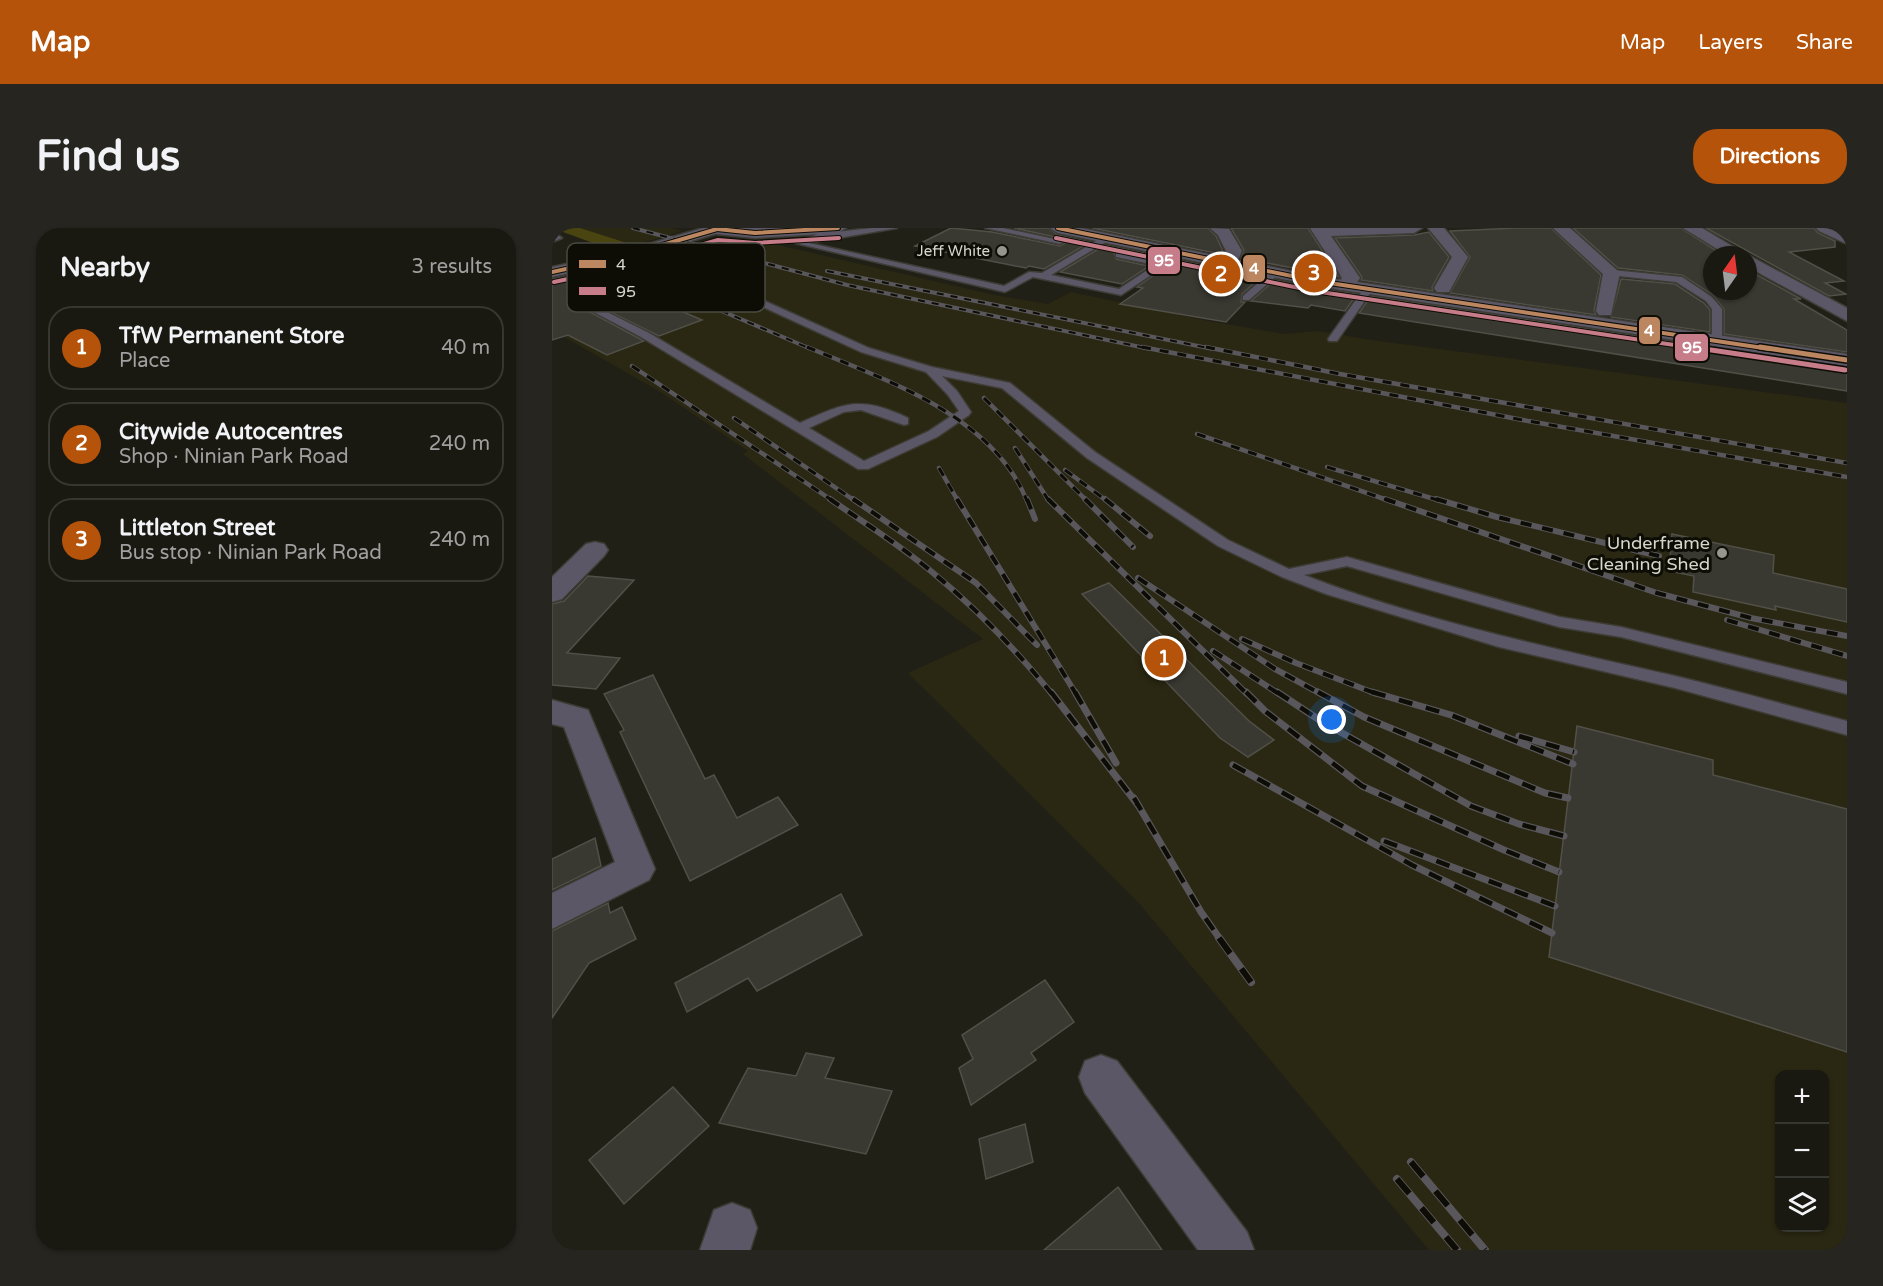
<!DOCTYPE html>
<html lang="en">
<head>
<meta charset="utf-8">
<style>
  body { margin:0; font-family:"Varela Round",sans-serif; background:#26251f; color:#f1f3f6 }
  .controls { position:absolute; right:18px; bottom:18px; display:grid; overflow:hidden; border-radius:12px; box-shadow:0 2px 4px #0004 }
  .controls button { width:54px; height:54px; display:grid; place-items:center; padding:0; border:0; border-bottom:2px solid #373731; background:#191811; color:#f1f3f6; font:30px sans-serif }
  .compass { position:absolute; left:1151px; top:18px; width:54px; height:54px; border-radius:50%; background:#191811; box-shadow:0 2px 4px #0004; rotate:14deg }
  .you { position:absolute; left:780px; top:492px; width:21px; height:21px; margin:-15px; border:4px solid #fff; border-radius:50%; background:#1a73e8; box-shadow:0 0 0 9px #1a73e833 }
  .badge { display:grid; place-items:center; width:39px; height:39px; border-radius:50%; background:#b45309; color:#fff; font-size:20px; font-weight:700 }
  .pin { position:absolute; translate:-50% -50%; border:3px solid #fff; box-shadow:0 2px 6px #0006 }
  .list { margin:0; padding:0; list-style:none }
  h2 { display:flex; justify-content:space-between; align-items:center; height:78px; margin:0; padding:0 24px; font-size:26px }
  h2 small { font-size:20px; font-weight:400; color:#9fa09f }
  .list li { display:grid; grid-template-columns:39px 1fr auto; gap:18px; align-items:center; box-sizing:border-box; height:84px; margin:0 12px 12px; padding:0 12px; border:2px solid #373731; border-radius:24px }
  .list b { display:block; font-size:22px; white-space:nowrap }
  .list p { margin:0; font-size:20px; white-space:nowrap; color:#9fa09f }
  .list em { font-size:20px; font-style:normal; color:#9fa09f }
  .icon { flex:none; width:33px; height:33px; fill:none; stroke:currentColor; stroke-width:2; stroke-linecap:round; stroke-linejoin:round }
  .map { position:relative; flex:none; width:1295px; height:1022px; overflow:hidden; border-radius:24px }
  header { display:flex; align-items:center; gap:36px; box-sizing:border-box; height:84px; padding:0 30px; background:#b45309; color:#fff }
  header strong { font-size:28px }
  nav { display:flex; gap:33px; margin-inline-start:auto; font-size:21px }
  .intro { display:flex; align-items:center; justify-content:space-between; box-sizing:border-box; height:144px; padding:0 36px }
  h1 { margin:0; font-size:42px }
  .button { padding:15px 27px; border-radius:24px; background:#b45309; color:#fff; font-size:21px; font-weight:700 }
  main { display:flex; gap:36px; padding:0 36px }
  aside { flex:1; background:#191811; border-radius:24px; box-shadow:0 2px 4px #0004 }
  .map>svg:first-child { display:block }
  .built { fill:#2a2812; fill-rule:evenodd }
  .forest { fill:#4a4411 }
  .building { fill:#393831; stroke:#515048; stroke-width:1.5 }
  .lines { fill:none; stroke-linecap:round; stroke-linejoin:round }
  .service-casing { stroke:#3d3c35; stroke-width:3 }
  .minor-casing { stroke:#3d3c35; stroke-width:3 }
  .tertiary-casing { stroke:#3d3c35; stroke-width:3 }
  .secondary-casing { stroke:#3d3c35; stroke-width:3 }
  .service { fill:#5c5766; fill-rule:evenodd }
  .minor { fill:#5c5766; fill-rule:evenodd }
  .tertiary { fill:#5c5766; fill-rule:evenodd }
  .secondary { fill:#5d5967; fill-rule:evenodd }
  .rail-far4-casing { stroke:#59575c; stroke-width:4 }
  .rail-far3-casing { stroke:#59575c; stroke-width:4.5 }
  .rail-far2-casing { stroke:#59575c; stroke-width:6 }
  .rail-far1-casing { stroke:#59575c; stroke-width:7 }
  .rail-casing { stroke:#59575c; stroke-width:8 }
  .rail-far4 { stroke:#0d0d06; stroke-width:2; stroke-dasharray:7; stroke-linecap:butt }
  .rail-far3 { stroke:#0d0d06; stroke-width:3; stroke-dasharray:9; stroke-linecap:butt }
  .rail-far2 { stroke:#0d0d06; stroke-width:4; stroke-dasharray:11; stroke-linecap:butt }
  .rail-far1 { stroke:#0d0d06; stroke-width:4.5; stroke-dasharray:14; stroke-linecap:butt }
  .rail { stroke:#0d0d06; stroke-width:6; stroke-dasharray:19; stroke-linecap:butt }
  .bus-1-far1-casing { stroke:#0d0d06; stroke-width:6 }
  .bus-1-casing { stroke:#0d0d06; stroke-width:8 }
  .bus-2-far1-casing { stroke:#0d0d06; stroke-width:6 }
  .bus-2-casing { stroke:#0d0d06; stroke-width:8 }
  .bus-1-far1 { stroke:#bb8660; stroke-width:4 }
  .bus-1 { stroke:#bb8660; stroke-width:5 }
  .bus-2-far1 { stroke:#c77c89; stroke-width:4 }
  .bus-2 { stroke:#c77c89; stroke-width:5 }
  .poi-dot { fill:#97968c; stroke:#0d0d06; stroke-width:2 }
  .labels { text-anchor:middle; stroke-width:6; stroke-linejoin:round; paint-order:stroke }
  .far-poi-label { font-size:15px; fill:#d7d6cb; stroke:#0d0d06; text-anchor:end }
  .poi-label { font-size:18px; fill:#d7d6cb; stroke:#0d0d06; text-anchor:end }
  .key { fill:#0d0d06; stroke:#4a4941; stroke-width:1.5 }
  .key-label { font-size:16px; fill:#d7d6cb }
  .line-badge { stroke:#0d0d06; stroke-width:2 }
  .badge-label { font-size:16px; text-anchor:middle; font-weight:bold; fill:#fff }
</style>
</head>
<body>
<header>
<strong>Map</strong>
<nav><a>Map</a><a>Layers</a><a>Share</a></nav>
</header>
<div class="intro"><h1>Find us</h1><a class="button">Directions</a></div>
<main>
<aside>
<h2>Nearby<small>3 results</small></h2>
<ul class="list">
<li><span class="badge">1</span><div><b>TfW Permanent Store</b><p>Place</p></div><em>40 m</em></li>
<li><span class="badge">2</span><div><b>Citywide Autocentres</b><p>Shop · Ninian Park Road</p></div><em>240 m</em></li>
<li><span class="badge">3</span><div><b>Littleton Street</b><p>Bus stop · Ninian Park Road</p></div><em>240 m</em></li>
</ul>
</aside>
<div class="map">
<svg width="1295" height="1022" viewBox="0 0 1295 1022">
  <rect width="100%" height="100%" fill="#212017"/>
  <g class="built">
    <polygon points="11,0 119,0 130,3 67,22"/>
    <path d="M200,11L442,67L496,76L519,64L651,92L732,106L765,103L819,112L1295,175V1022H877L586,674L356,445L431,411L191,226L196,223L107,163L0,102V66L52,51V48L157,13ZM1228,846H1272V1000H1228Z"/>
  </g>
  <polygon class="forest" points="0,0 28,0 81,17 63,23"/>
  <g class="building">
    <polygon points="399,0 440,4 508,18 513,15 512,11 462,0 496,0 506,7 538,14 492,41 477,38 474,40 363,18"/>
    <polygon points="540,0 656,0 664,8 671,23 668,26"/>
    <polygon points="679,0 756,0 787,49 689,30 692,22"/>
    <polygon points="965,0 999,0 1049,47 1042,83 1044,87 898,65 918,29 898,3"/>
    <polygon points="1021,0 1129,0 1171,27 1160,27 1160,63 1196,63 1196,42 1249,71 1242,71 1295,102 1295,124 1172,106 1172,81 1161,67 1130,47 1066,40"/>
    <polygon points="1154,0 1262,0 1266,5 1283,13 1283,19 1237,24 1292,53 1273,55 1294,66 1277,68"/>
    <polygon points="877,4 897,29 880,59 881,63 809,52 810,49 783,10 862,7"/>
    <polygon points="553,17 665,40 709,49 690,66 689,74 693,74 674,94 568,76 591,60 585,59 616,37 607,30 564,23 562,25 564,31 597,38 570,56 508,44"/>
    <polygon points="26,46 71,58 150,92 107,108 30,70 21,75 92,113 55,127 16,107 0,112 0,51"/>
    <polygon points="1069,51 1123,56 1152,75 1158,82 1158,104 1059,89"/>
    <polygon points="723,52 764,60 805,66 793,83 759,77 756,80 699,73"/>
    <polygon points="819,68 1295,140 1295,163 807,85"/>
    <polygon points="1120,306 1222,327 1221,345 1295,361 1295,394 1223,378 1224,382 1141,364 1142,348 1117,343"/>
    <polygon points="36,348 82,352 15,425 68,430 44,461 0,457 0,376 12,373"/>
    <polygon points="557,355 697,493 722,512 696,529 668,510 530,366"/>
    <polygon points="101,447 153,551 162,547 185,590 226,569 246,597 138,653 68,504 72,502 52,466"/>
    <polygon points="1025,498 1161,532 1161,547 1295,581 1295,824 997,729"/>
    <polygon points="43,610 49,638 0,662 0,631"/>
    <polygon points="289,666 310,707 205,763 196,750 135,784 123,755"/>
    <polygon points="56,675 58,685 70,679 84,711 37,735 0,790 0,703"/>
    <polygon points="493,752 522,794 479,825 484,832 419,877 407,840 421,831 410,807"/>
    <polygon points="254,825 282,830 273,850 340,863 314,926 167,895 196,840 244,848"/>
    <polygon points="121,859 157,898 72,976 37,932"/>
    <polygon points="473,896 481,934 434,951 427,911"/>
    <polygon points="566,959 610,1022 492,1022"/>
  </g>
  <g class="lines">
    <defs>
      <g id="service">
        <polygon points="320,0 345,0 257,15 452,58 477,44 490,45 554,7 557,8 557,12 499,47 567,61 603,37 564,29 564,25 607,32 614,37 569,67 481,49 453,64 243,15 266,6"/>
        <polygon points="433,0 451,0 512,13 508,16"/>
        <polygon points="0,8 6,7 10,10 0,14"/>
        <path d="M69,26L182,59L317,120L380,139L458,155L543,224L676,312L737,341L795,329L1008,389L1069,399L1295,454V466L1069,409L1007,399L795,338L752,347C870,393 996,419 1119,447C1178,461 1237,478 1295,493V507L1123,460L947,419L774,366L730,349L666,318L535,230L450,160L390,148L405,163L419,184L417,187L385,209L316,241H306L89,109L23,74L31,72L97,105L248,195C295,174 308,168 356,190V196L352,197L309,182L292,184L257,200L312,233L377,203L407,183L396,167L374,144L309,124L176,63L66,31V27Z"/>
        <polygon points="1060,42 1130,49 1160,69 1170,81 1170,113 1165,116 1160,113 1160,81 1154,73 1124,54 1057,47 1055,45"/>
        <polygon points="720,43 728,45 697,72 691,72 691,68"/>
        <polygon points="813,59 821,61 785,113 777,113 776,111"/>
      </g>
      <g id="minor">
        <polygon points="658,0 677,1 690,23 686,32 671,39 665,38 663,34 674,23 666,7"/>
        <polygon points="758,0 870,0 862,5 779,8 808,50 799,62 787,62 784,58 790,50"/>
        <polygon points="876,0 892,0 916,29 897,64 885,64 882,60 900,29"/>
        <polygon points="1001,0 1018,0 1068,45 1059,87 1047,87 1044,83 1051,46"/>
        <polygon points="1131,0 1150,0 1195,27 1175,27"/>
        <polygon points="1264,0 1284,0 1295,5 1295,16 1267,3"/>
        <polygon points="1196,27 1295,80 1295,93 1196,39"/>
        <polygon points="43,314 52,316 56,322 52,328 10,371 0,374 0,349 34,316"/>
        <polygon points="0,472 36,482 103,641 97,652 0,701 0,665 63,634 12,499 0,496"/>
        <polygon points="549,827 565,833 695,1004 702,1022 646,1022 533,865 527,849 533,833"/>
        <polygon points="180,975 198,982 205,1000 198,1022 148,1022 162,982"/>
      </g>
      <g id="tertiary">
        <polygon points="158,0 294,0 286,5 203,10 165,6 160,4"/>
        <polygon points="498,0 529,0 764,48 1295,126 1295,138 764,58 506,5"/>
      </g>
      <polygon id="secondary" points="151,0 176,0 173,3 75,32 0,49 0,39 66,25"/>
    </defs>
    <use href="#service" class="service-casing"/>
    <use href="#minor" class="minor-casing"/>
    <use href="#tertiary" class="tertiary-casing"/>
    <use href="#secondary" class="secondary-casing"/>
    <use href="#service" class="service"/>
    <use href="#minor" class="minor"/>
    <use href="#tertiary" class="tertiary"/>
    <use href="#secondary" class="secondary"/>
    <defs>
      <g id="rail-far4">
        <polyline points="81,0 295,57 598,121"/>
        <polyline points="275,43 661,121"/>
        <polyline points="63,49 158,78 259,121"/>
      </g>
      <g id="rail-far3">
        <path d="M255,119C333,152 441,187 475,273"/>
        <polyline points="590,119 976,193 1295,249"/>
        <polyline points="654,119 788,146 1295,235"/>
        <polyline points="80,138 281,273"/>
        <polyline points="432,170 535,273"/>
        <polyline points="182,190 303,273"/>
        <polyline points="645,206 838,273"/>
        <polyline points="463,220 497,273"/>
        <polyline points="775,239 889,273"/>
        <polyline points="387,240 406,273"/>
        <polyline points="513,242 555,273"/>
      </g>
      <g id="rail-far2">
        <path d="M278,271C312,295 348,317 380,344C424,380 464,422 500,466"/>
        <polyline points="301,271 424,355 485,417"/>
        <polyline points="405,271 524,466"/>
        <polyline points="475,271 483,291"/>
        <polyline points="496,271 695,466"/>
        <polyline points="533,271 581,319"/>
        <polyline points="553,271 598,308"/>
        <polyline points="833,271 1105,365 1199,390 1295,408"/>
        <polyline points="884,271 945,289 1107,328"/>
        <polyline points="586,350 723,441 769,466"/>
        <polyline points="1175,392 1295,428"/>
        <polyline points="690,411 744,435 825,466"/>
        <polyline points="661,423 727,466"/>
      </g>
      <g id="rail-far1">
        <polyline points="499,464 586,577"/>
        <polyline points="523,464 564,535"/>
        <polyline points="694,464 713,483 810,558 952,622 1007,644"/>
        <polyline points="725,464 769,493 919,578 967,596 1012,608"/>
        <polyline points="766,464 812,489 993,565 1016,570"/>
        <polyline points="820,464 899,487 1021,536"/>
        <polyline points="967,508 1022,524"/>
        <polyline points="681,537 860,637 1000,705"/>
        <polyline points="582,570 649,684 668,711"/>
        <polyline points="832,613 1003,678"/>
      </g>
      <g id="rail">
        <polyline points="667,710 699,754"/>
        <polyline points="859,934 933,1022"/>
        <polyline points="845,951 905,1022"/>
      </g>
    </defs>
    <use href="#rail-far4" class="rail-far4-casing"/>
    <use href="#rail-far3" class="rail-far3-casing"/>
    <use href="#rail-far2" class="rail-far2-casing"/>
    <use href="#rail-far1" class="rail-far1-casing"/>
    <use href="#rail" class="rail-casing"/>
    <use href="#rail-far4" class="rail-far4"/>
    <use href="#rail-far3" class="rail-far3"/>
    <use href="#rail-far2" class="rail-far2"/>
    <use href="#rail-far1" class="rail-far1"/>
    <use href="#rail" class="rail"/>
    <defs>
      <g id="bus-1-far1">
        <polyline points="506,0 764,53 1218,121"/>
        <polyline points="165,1 203,5 286,0"/>
        <polyline points="0,44 69,29 165,1"/>
      </g>
      <polyline id="bus-1" points="1208,119 1295,132"/>
      <g id="bus-2-far1">
        <polyline points="504,10 762,63 1149,121"/>
        <polyline points="2,54 72,39 166,12 203,15 287,10"/>
      </g>
      <polyline id="bus-2" points="1139,119 1293,142"/>
    </defs>
    <use href="#bus-1-far1" class="bus-1-far1-casing"/>
    <use href="#bus-1" class="bus-1-casing"/>
    <use href="#bus-2-far1" class="bus-2-far1-casing"/>
    <use href="#bus-2" class="bus-2-casing"/>
    <use href="#bus-1-far1" class="bus-1-far1"/>
    <use href="#bus-1" class="bus-1"/>
    <use href="#bus-2-far1" class="bus-2-far1"/>
    <use href="#bus-2" class="bus-2"/>
  </g>
  <g class="poi-dot">
    <circle cx="450" cy="23" r="6"/>
    <circle cx="1170" cy="325" r="6"/>
  </g>
  <g class="labels">
    <g class="far-poi-label">
      <text x="438" y="28">Jeff White</text>
    </g>
    <g class="poi-label">
      <text x="1158" y="321">Underframe<tspan x="1158" dy="21">Cleaning Shed</tspan></text>
    </g>
  </g>
  <rect x="15" y="15" width="198" height="69" rx="9" class="key"/>
  <rect x="27" y="32" width="27" height="8" fill="#bb8660"/>
  <rect x="27" y="59" width="27" height="8" fill="#c77c89"/>
  <g class="key-label">
    <text x="64" y="42">4</text>
    <text x="64" y="69">95</text>
  </g>
  <g class="line-badge">
    <rect x="595" y="18" width="34" height="29" rx="6" fill="#c77c89"/>
    <rect x="690" y="26" width="24" height="29" rx="6" fill="#bb8660"/>
    <rect x="1086" y="88" width="23" height="29" rx="6" fill="#bb8660"/>
    <rect x="1122" y="105" width="35" height="29" rx="6" fill="#c77c89"/>
  </g>
  <g class="badge-label">
    <text x="612" y="38">95</text>
    <text x="702" y="46">4</text>
    <text x="1097" y="108">4</text>
    <text x="1140" y="125">95</text>
  </g>
</svg>
<div class="controls">
<button>+</button>
<button>−</button>
<button><svg class="icon" aria-label="layers" viewBox="0 0 24 24"><path d="M12 4l9 5-9 5-9-5zM3 14l9 5 9-5"/></svg></button>
</div>
<svg class="compass" viewBox="-18 -18 36 36"><path d="M0-13l5 13h-10z" fill="#e53935"/><path d="M0 13l5-13h-10z" fill="#9fa09f"/></svg>
<div class="you"></div>
<div class="pin badge" style="left:612px;top:430px">1</div>
<div class="pin badge" style="left:669px;top:46px">2</div>
<div class="pin badge" style="left:762px;top:45px">3</div>
</div>
</main>
</body>
</html>
